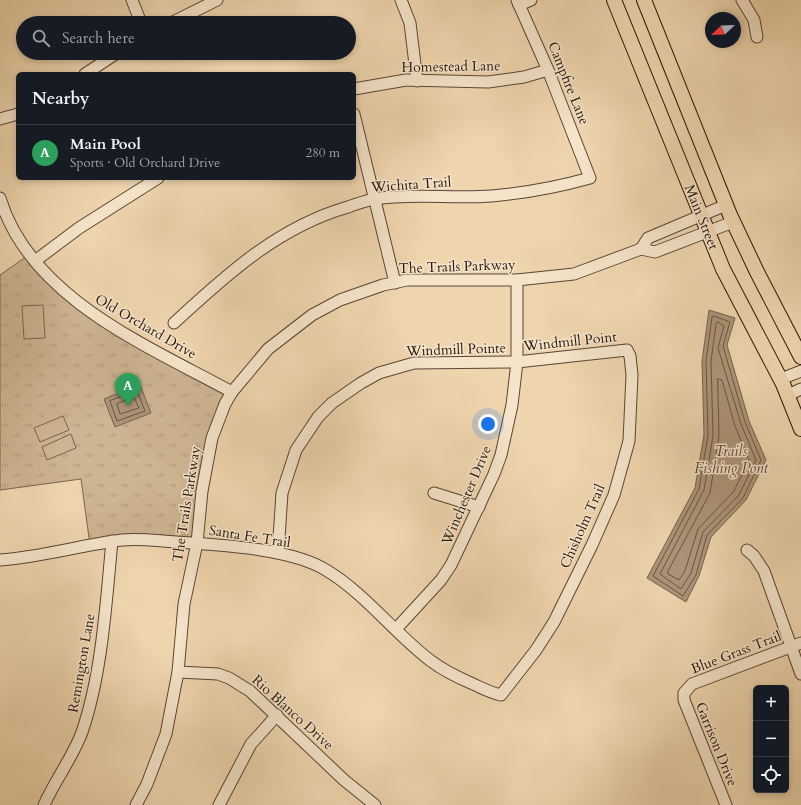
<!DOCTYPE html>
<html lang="en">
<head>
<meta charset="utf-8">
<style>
  body { margin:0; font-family:Cardo,serif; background:#20242c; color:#f1f3f6 }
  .controls { position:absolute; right:12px; bottom:12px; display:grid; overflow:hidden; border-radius:6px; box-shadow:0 2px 6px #0003 }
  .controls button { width:36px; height:36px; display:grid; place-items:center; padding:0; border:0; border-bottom:1px solid #363941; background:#171b24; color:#f1f3f6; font:20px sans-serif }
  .compass { position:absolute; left:705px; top:12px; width:36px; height:36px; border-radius:50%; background:#171b24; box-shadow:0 2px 6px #0003; rotate:247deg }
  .you { position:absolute; left:488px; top:424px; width:14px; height:14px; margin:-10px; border:3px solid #fff; border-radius:50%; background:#1a73e8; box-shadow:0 0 0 6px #1a73e833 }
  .badge { display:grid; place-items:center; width:26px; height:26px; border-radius:50%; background:#1a73e8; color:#fff; font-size:13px; font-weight:700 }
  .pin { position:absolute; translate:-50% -33px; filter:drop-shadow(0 1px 2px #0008) }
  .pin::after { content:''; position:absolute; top:21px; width:14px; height:12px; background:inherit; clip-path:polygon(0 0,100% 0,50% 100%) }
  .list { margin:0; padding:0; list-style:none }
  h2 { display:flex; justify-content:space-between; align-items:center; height:52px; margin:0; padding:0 16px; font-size:17px }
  h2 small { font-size:13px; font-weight:400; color:#9ea1a6 }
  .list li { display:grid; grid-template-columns:26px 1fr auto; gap:12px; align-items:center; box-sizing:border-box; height:56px; padding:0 16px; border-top:1px solid #363941 }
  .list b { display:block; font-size:15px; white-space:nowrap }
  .list p { margin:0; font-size:13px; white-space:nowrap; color:#9ea1a6 }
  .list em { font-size:13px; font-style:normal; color:#9ea1a6 }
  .icon { flex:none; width:22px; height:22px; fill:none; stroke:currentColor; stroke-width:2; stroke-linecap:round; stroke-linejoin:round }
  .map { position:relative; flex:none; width:801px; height:805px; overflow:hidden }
  .search { position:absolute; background:#171b24; box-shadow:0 2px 6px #0003; left:16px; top:16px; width:340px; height:44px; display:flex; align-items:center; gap:10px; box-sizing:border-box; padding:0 14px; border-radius:22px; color:#9ea1a6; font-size:15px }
  .panel { position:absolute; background:#171b24; box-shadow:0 2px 6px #0003; left:16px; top:72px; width:340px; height:108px; border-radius:6px }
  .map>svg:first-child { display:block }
  .park { fill:url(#park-tufts); stroke:#7a644f }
  .garden { fill:#cdb492; stroke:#7a644f }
  .water { fill:#ab9477; stroke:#76614c }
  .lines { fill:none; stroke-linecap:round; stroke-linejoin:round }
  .shore { stroke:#685442; stroke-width:1 }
  .minor-casing { stroke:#584534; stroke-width:13 }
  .major-casing { stroke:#26150c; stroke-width:16 }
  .minor { stroke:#f5e4ca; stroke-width:11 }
  .major { stroke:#efd5ae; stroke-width:14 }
  .labels { text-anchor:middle; stroke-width:3; stroke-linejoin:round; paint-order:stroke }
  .street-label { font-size:14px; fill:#26150c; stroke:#f5e4ca }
  .water-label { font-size:15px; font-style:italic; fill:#5b4837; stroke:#f5e4ca }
</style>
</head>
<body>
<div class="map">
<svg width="801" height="805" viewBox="0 0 801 805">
  <defs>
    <pattern id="park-tufts" width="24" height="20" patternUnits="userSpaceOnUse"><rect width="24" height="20" fill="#cdb492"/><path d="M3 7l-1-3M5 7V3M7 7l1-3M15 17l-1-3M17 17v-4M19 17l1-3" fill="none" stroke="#b09a7d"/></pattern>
  </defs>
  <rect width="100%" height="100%" fill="#efd5ae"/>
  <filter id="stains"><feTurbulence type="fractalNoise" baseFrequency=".005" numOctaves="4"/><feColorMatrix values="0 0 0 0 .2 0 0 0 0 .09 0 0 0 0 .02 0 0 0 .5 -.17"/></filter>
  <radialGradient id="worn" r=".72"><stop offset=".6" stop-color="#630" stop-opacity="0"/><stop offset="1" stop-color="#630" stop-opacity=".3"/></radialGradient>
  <polygon class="park" points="30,254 78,303 232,392 213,436 197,543 90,545 81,479 0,490 0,275"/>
  <g class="garden">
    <polygon points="43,305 45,338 24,339 22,306"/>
    <polygon points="63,416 69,430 40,442 34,428"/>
    <polygon points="71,434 76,448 47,460 42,447"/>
  </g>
  <g class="water">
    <polygon points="709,310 735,318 727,345 749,421 766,460 746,500 711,537 699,576 686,602 647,578 695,488 704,435 702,361"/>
    <polygon points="140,385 151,413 115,427 104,399"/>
  </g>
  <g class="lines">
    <g class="shore">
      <polygon points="714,316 730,322 723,346 745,422 761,460 743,498 707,535 696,575 683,596 653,576 699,489 708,435 706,361 712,317"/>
      <polygon points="718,322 724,326 718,348 741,424 756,460 739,495 703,532 691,573 681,589 660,574 704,490 713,436 711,361 716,324"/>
      <polygon points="718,379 722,380 735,426 749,460 734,491 698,529 685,571 679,580 668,574 668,571 710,493 719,436"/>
      <polygon points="137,391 145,411 117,421 110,401"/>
      <polygon points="134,397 139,408 120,414 117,404"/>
    </g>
    <defs>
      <g id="minor">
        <polyline points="132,0 141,23"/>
        <polyline points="401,0 410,23 417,81"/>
        <polyline points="742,0 754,20 757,37"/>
        <polyline points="519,5 531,0"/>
        <polyline points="171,23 217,0"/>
        <polyline points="85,74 117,53"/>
        <polyline points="354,89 406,80 488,82 524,77 548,70"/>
        <polyline points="354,114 395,283"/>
        <polyline points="0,119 18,114"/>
        <path d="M0,198C30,298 148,346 232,392"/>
        <polyline points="641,249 648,238 726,205"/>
        <polyline points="35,261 79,228 158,178"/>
        <path d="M174,323C226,275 278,227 348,207C356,204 365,201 374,199C413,193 453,199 492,196C525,193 558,187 590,178L548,70L517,0"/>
        <polyline points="781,379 801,371"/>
        <polyline points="788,395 801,389"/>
        <polyline points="434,493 479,507"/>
        <polyline points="747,550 754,556 764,571 801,674"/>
        <path d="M0,560C41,557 81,545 122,540C140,538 158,541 176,542C218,545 291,548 326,570C366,594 394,633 431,661C443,670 459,678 473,684C482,688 491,693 501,695L536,650L554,622L592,545L614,495L629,441L632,375L630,356L627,350L517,362L414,363L379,373L361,383L332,403L318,417L296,450L282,493L278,553"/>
        <polyline points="396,629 441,580 451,565 494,474 501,455 512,405 517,362 517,280"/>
        <polyline points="178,672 218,674 229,678 250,691 344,780 375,805"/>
        <path d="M44,805C55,780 73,757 82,732C102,674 106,603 112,541"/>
        <polyline points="136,805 147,784 166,734 178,672 184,604 197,543 202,491 212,438 225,404 232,392 268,349 312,315 340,300 383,285 407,280 517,280 574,274 641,249 655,252 733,222"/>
        <polyline points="219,805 251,744 277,715"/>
        <polyline points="726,805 684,700 684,693 692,684 801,643"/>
      </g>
      <g id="major">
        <polyline points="614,0 723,269 783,384 801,429"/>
        <polyline points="644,0 730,215 757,272 801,357"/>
      </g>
    </defs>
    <use href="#minor" class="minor-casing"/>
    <use href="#major" class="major-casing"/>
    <use href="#minor" class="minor"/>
    <use href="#major" class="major"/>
  </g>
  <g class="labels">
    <g class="street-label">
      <text transform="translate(451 66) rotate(-1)" y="5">Homestead Lane</text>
      <text transform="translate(569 83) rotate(68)" y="5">Campfire Lane</text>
      <text transform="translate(411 184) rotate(-4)" y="5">Wichita Trail</text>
      <text transform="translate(702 217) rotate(68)" y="5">Main Street</text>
      <text transform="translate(457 266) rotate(-2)" y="5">The Trails Parkway</text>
      <text transform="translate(146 326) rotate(30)" y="5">Old Orchard Drive</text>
      <text transform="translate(570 341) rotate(-6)" y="5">Windmill Point</text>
      <text transform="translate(456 349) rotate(-2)" y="5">Windmill Pointe</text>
      <text transform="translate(466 495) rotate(-67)" y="5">Winchester Drive</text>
      <text transform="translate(186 504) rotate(-81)" y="5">The Trails Parkway</text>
      <text transform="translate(582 526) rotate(-66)" y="5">Chisholm Trail</text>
      <text transform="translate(250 536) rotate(9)" y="5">Santa Fe Trail</text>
      <text transform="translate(736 652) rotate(-21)" y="5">Blue Grass Trail</text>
      <text transform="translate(81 663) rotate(-80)" y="5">Remington Lane</text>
      <text transform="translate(293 712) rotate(42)" y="5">Rio Blanco Drive</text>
      <text transform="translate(717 744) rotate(68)" y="5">Garrison Drive</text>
    </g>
    <g class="water-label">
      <text x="731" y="456">Trails<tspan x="731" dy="17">Fishing Pont</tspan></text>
    </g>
  </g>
  <rect width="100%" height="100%" filter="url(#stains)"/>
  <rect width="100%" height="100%" fill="url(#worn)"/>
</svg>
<div class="controls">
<button>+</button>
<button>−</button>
<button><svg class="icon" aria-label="locate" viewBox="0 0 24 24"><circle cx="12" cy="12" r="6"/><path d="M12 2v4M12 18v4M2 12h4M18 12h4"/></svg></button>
</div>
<svg class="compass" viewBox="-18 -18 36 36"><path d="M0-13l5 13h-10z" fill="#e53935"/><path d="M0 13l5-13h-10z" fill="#9ea1a6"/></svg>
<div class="you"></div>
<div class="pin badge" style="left:128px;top:406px;background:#2e9e5b">A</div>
<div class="search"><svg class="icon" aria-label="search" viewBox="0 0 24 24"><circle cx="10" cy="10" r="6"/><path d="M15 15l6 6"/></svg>Search here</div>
<section class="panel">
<h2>Nearby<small></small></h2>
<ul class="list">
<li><span class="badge" style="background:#2e9e5b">A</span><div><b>Main Pool</b><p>Sports · Old Orchard Drive</p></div><em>280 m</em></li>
</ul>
</section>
</div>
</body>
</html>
